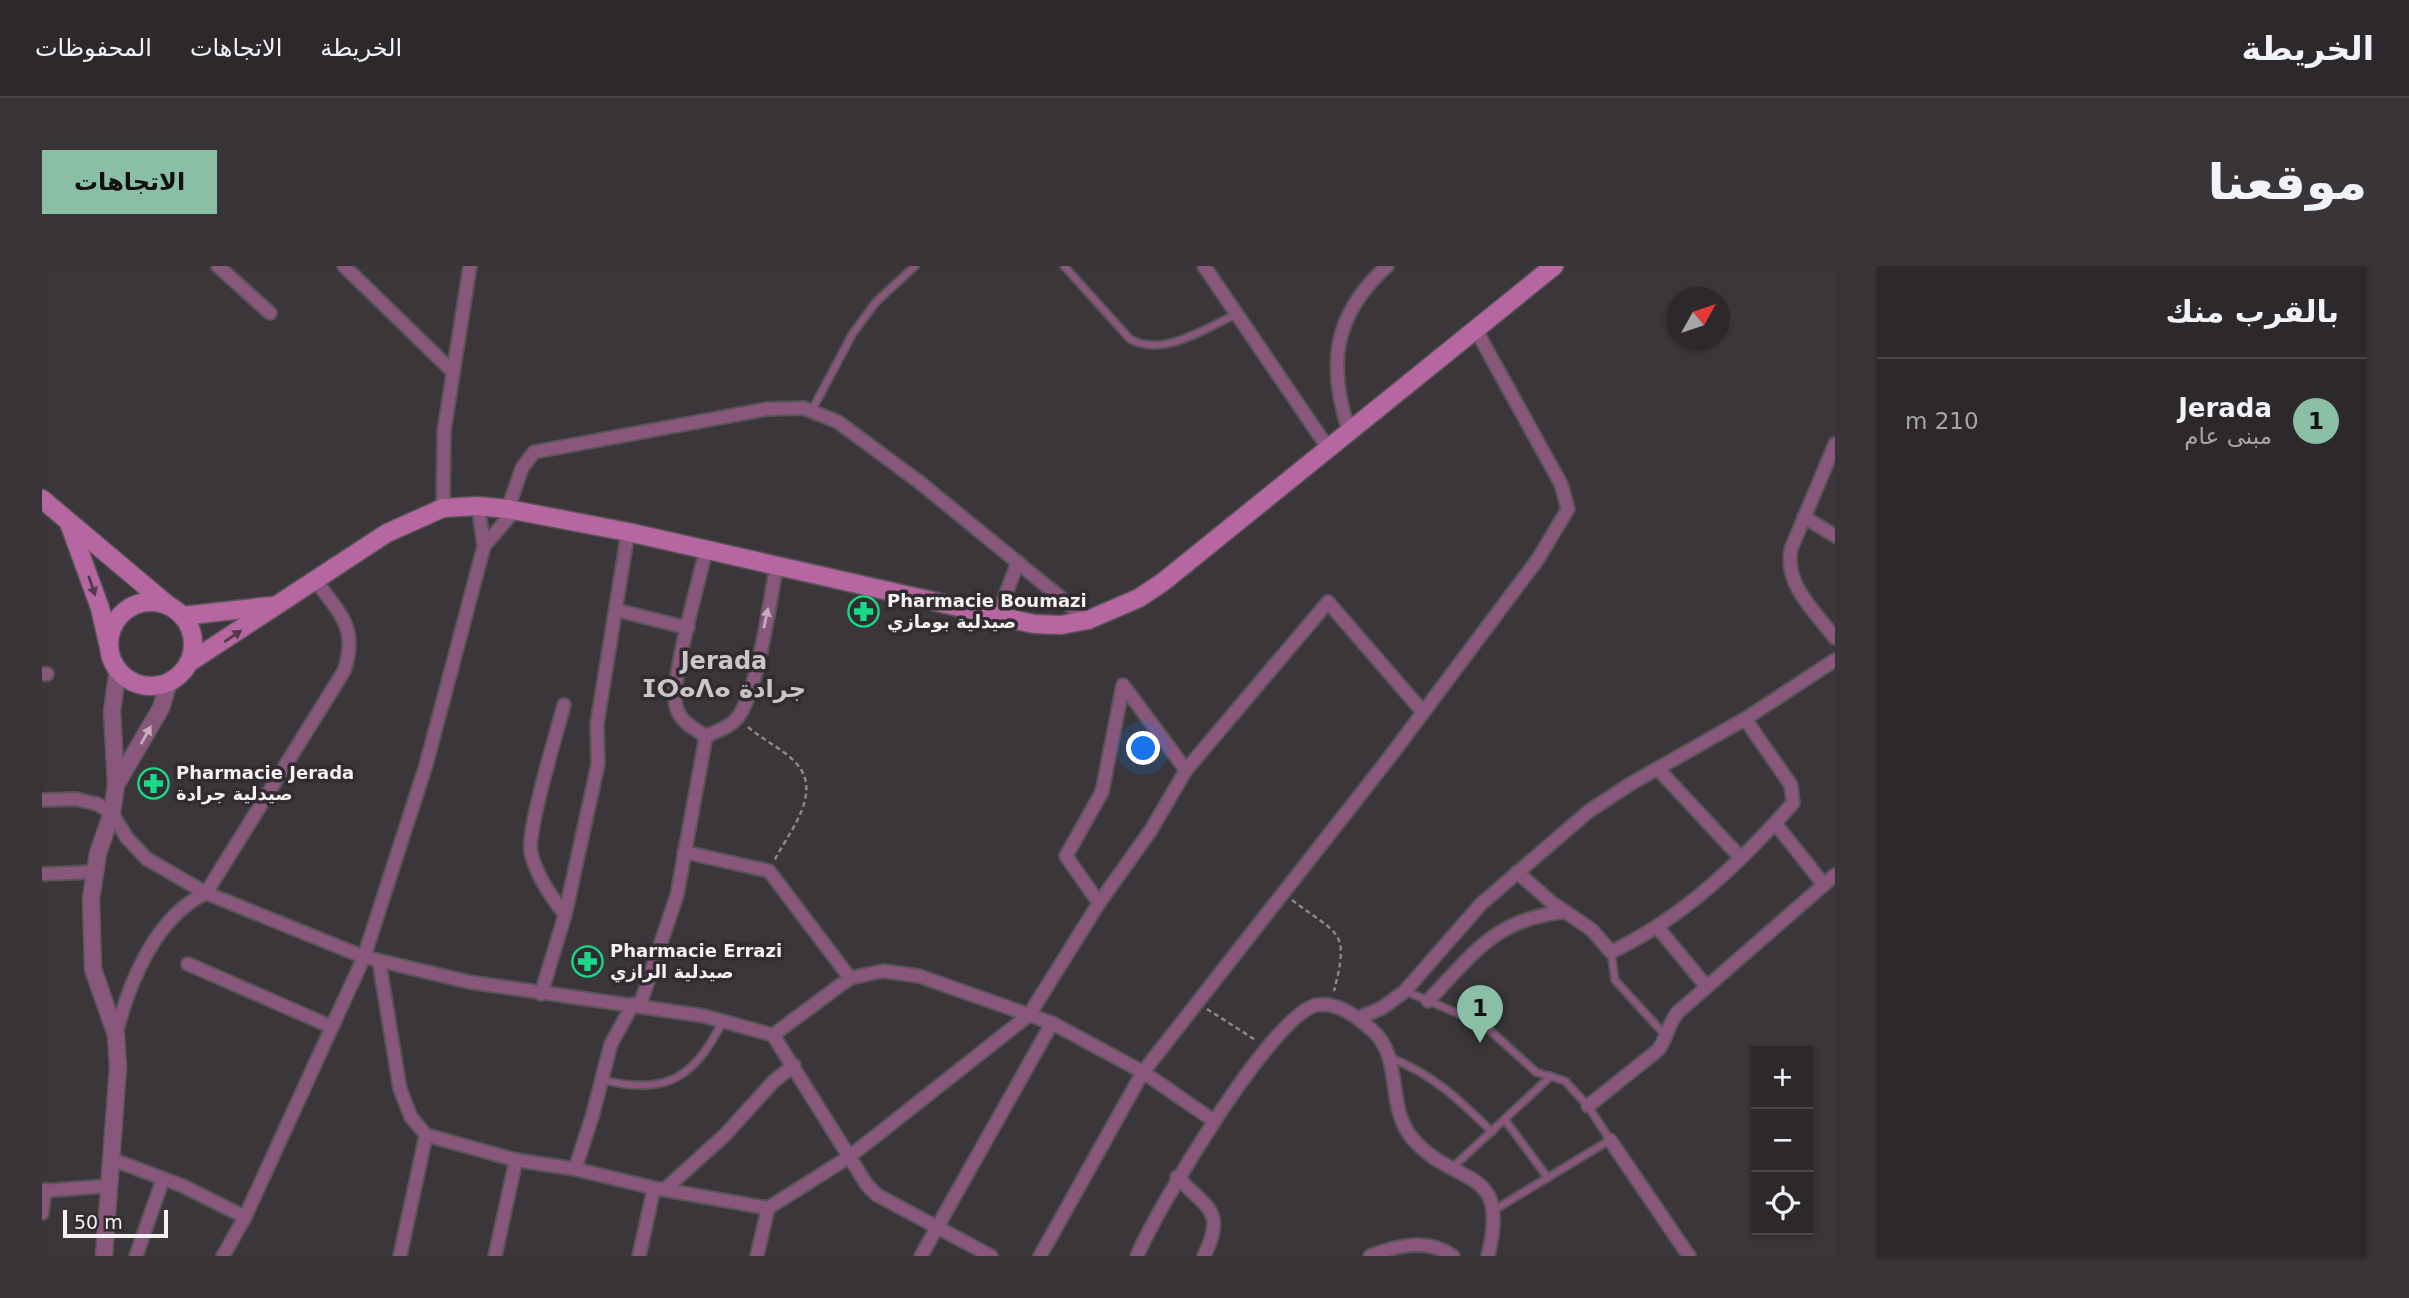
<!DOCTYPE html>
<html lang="ar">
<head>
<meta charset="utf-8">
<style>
  body { margin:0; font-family:"DejaVu Sans","Noto Sans Arabic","Noto Sans Tifinagh",sans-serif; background:#383437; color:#f1f3f6; direction:rtl }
  .controls { position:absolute; right:21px; bottom:21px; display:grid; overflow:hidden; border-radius:0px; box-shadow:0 2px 5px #0004 }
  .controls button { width:63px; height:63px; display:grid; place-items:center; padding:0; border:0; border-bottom:2px solid #484447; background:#2c282b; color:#f1f3f6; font:35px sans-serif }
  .compass { position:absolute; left:1625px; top:21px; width:63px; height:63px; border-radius:50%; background:#2c282b; box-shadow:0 2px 5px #0004; rotate:50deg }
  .scale { position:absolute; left:21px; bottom:18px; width:105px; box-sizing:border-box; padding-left:7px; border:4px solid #f4f1f3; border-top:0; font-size:19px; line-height:24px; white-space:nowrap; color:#f4f1f3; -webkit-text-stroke:5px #302c2f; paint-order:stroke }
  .you { position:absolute; left:1102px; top:483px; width:24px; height:24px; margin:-18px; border:5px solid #fff; border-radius:50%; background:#1a73e8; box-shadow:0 0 0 10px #1a73e833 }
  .badge { display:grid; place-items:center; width:46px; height:46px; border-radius:50%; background:#8abfa5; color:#111; font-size:23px; font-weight:700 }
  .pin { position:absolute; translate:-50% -58px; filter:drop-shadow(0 2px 4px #0008) }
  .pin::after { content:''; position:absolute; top:37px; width:24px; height:21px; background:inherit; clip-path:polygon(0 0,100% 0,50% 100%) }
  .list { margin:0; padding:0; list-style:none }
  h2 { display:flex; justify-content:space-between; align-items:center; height:91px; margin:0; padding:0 28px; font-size:30px }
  h2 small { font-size:23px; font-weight:400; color:#a6a6a9 }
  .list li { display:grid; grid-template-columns:46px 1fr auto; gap:21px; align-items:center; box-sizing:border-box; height:126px; padding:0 28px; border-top:2px solid #484447 }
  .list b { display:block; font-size:26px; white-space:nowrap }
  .list p { margin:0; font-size:23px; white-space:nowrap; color:#a6a6a9 }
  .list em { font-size:23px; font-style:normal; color:#a6a6a9 }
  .icon { flex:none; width:38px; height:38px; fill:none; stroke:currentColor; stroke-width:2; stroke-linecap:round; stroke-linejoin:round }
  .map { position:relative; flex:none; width:1793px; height:990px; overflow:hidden; direction:ltr; border-radius:0px }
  header { display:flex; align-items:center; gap:42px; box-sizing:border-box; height:98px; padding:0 35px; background:#2c282b; border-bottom:2px solid #484447 }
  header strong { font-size:33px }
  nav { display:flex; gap:38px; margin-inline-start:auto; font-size:24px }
  .intro { display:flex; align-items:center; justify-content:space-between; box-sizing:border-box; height:168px; padding:0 42px }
  h1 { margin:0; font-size:49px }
  .button { padding:18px 32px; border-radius:0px; background:#8abfa5; color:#111; font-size:24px; font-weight:700 }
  main { display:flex; gap:42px; padding:0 42px }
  aside { flex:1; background:#2c282b; border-radius:0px; box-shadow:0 2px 5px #0004 }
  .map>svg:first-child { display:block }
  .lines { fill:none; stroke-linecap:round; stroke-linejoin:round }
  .service-casing { stroke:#585457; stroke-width:10 }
  .minor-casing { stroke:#585457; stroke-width:16 }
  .tertiary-casing { stroke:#585457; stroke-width:19 }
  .secondary-casing { stroke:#585457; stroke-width:21 }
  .path { stroke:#8b878a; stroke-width:2.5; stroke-dasharray:5 3.5; stroke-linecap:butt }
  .service { stroke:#89577c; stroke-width:6 }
  .minor { stroke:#89577c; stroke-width:12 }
  .tertiary { stroke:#89577c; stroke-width:16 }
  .secondary { stroke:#b666a1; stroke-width:18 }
  .oneway { fill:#523a4c }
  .oneway2 { fill:#c4acbd }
  .labels { text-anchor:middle; stroke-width:7; stroke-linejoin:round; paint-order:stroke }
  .poi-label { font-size:18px; font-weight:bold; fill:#f4f1f3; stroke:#302c2f; text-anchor:start }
  .district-label { font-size:24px; font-weight:bold; fill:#cbc6c9; stroke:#302c2f }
</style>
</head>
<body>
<header>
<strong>الخريطة</strong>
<nav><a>الخريطة</a><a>الاتجاهات</a><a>المحفوظات</a></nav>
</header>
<div class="intro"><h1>موقعنا</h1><a class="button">الاتجاهات</a></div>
<main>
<aside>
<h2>بالقرب منك<small></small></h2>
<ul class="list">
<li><span class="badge">1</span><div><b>Jerada</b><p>مبنى عام</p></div><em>210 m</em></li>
</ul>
</aside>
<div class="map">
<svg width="1793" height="990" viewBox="0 0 1793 990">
  <rect width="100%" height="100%" fill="#3a3639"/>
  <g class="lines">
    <defs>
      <g id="service">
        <path d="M1022,0L1088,73C1121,92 1163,62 1195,48"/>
        <polyline points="770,144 811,67 834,36 873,0"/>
        <polyline points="1569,686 1573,714 1623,769"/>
        <polyline points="1363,725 1441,758 1494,806 1523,815 1546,840 1568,874 1452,944"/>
        <path d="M1349,792C1390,808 1419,835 1450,866"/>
        <path d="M560,814C625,829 651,813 681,755"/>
        <polyline points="1463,854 1506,912"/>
        <polyline points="1411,901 1509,810"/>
      </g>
      <g id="minor">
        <polyline points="176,0 228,47"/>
        <polyline points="302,0 409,104"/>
        <polyline points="1162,0 1286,182"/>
        <path d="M1307,165C1285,99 1291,49 1345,0"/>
        <path d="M1793,178L1749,283C1742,319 1773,345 1793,372"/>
        <polyline points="401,242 402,165 428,0"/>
        <polyline points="466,243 480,202 492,186 725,143 762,142 796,156 876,215 1046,354"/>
        <polyline points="1762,251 1793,270"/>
        <polyline points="442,280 473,244"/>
        <polyline points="574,344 646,362"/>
        <polyline points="955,351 976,296"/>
        <polyline points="0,408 5,408"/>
        <path d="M522,439C515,466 484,566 489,587C495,611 509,630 523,649"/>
        <path d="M664,470C651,462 638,456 634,440C628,414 657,315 664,284"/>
        <path d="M664,470C675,465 689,461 696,451C717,423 727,336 735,299"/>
        <polyline points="1616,503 1698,591"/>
        <polyline points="0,534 34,533 55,538 70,547 85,572 105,593 164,627 322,691 427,716 662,750 731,769 808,712 841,705 877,710 1010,757 1101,806 1172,855"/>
        <polyline points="1733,557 1782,619"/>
        <polyline points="642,586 727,605 808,712"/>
        <path d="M1475,606L1509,636L1550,664L1569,686C1641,652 1699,596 1751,537L1749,519L1703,453"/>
        <polyline points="0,608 53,606"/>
        <polyline points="1057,637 1024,590 1060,526 1081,419 1144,504"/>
        <polyline points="1616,662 1664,720"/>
        <polyline points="337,695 358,823 369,851 384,869 474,894 533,903 612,922 726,942 807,891 987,749 1057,637 1109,564 1144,504 1286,336 1381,446"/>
        <polyline points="146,698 290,761"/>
        <polyline points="499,728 523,649 556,498 555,458 586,266"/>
        <path d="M1386,735C1431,688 1453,653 1521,646"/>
        <polyline points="598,739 635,629 664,470"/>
        <polyline points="1316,752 1340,742 1363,725 1439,638 1547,545 1590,517 1703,453 1793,394"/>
        <path d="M74,768C87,717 113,651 164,627L302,405C317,360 297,348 272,312"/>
        <polyline points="731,769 825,919 835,929 949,990"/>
        <path d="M1546,840L1616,784C1625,773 1625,759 1636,746L1793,609"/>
        <polyline points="1568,874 1647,990"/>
        <polyline points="69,893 141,920 203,951"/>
        <polyline points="533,903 550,851 569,778 591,738"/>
        <path d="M1135,911C1166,943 1184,945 1162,990"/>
        <polyline points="622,924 683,869 731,816 752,799"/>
        <polyline points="0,925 65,920"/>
        <polyline points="0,947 3,924"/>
        <polyline points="94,990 121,913"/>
        <polyline points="181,990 203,951 322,691 384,499 442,280 436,240"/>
        <polyline points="358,990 384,869"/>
        <polyline points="453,990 474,894"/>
        <polyline points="597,990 612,922"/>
        <polyline points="715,990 726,942"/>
        <polyline points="879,990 1010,757"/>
        <polyline points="998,990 1101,806 1347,492 1496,293 1526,243 1519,218 1434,64"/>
        <path d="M1095,990C1114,944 1231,747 1275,739C1295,735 1317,752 1331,765C1361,792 1344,841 1370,872C1413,923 1469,896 1446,990"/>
        <path d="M1328,990C1356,979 1386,972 1411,990"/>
      </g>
      <g id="tertiary">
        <polyline points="74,519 119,442 127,416"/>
        <polyline points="62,990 76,801 74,769 51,703 49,633 56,587 70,547 74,519 70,445 76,403"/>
      </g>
      <g id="secondary">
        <polyline points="0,233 127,340"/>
        <polyline points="27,257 58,342 66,377"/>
        <circle cx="109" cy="378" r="42"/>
        <polyline points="140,350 229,340"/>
        <polyline points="148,396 345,267 401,242 436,240 466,243 586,266 992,358 1019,359 1046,354 1097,332 1121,316 1512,0"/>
      </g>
    </defs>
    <use href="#service" class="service-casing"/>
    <use href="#minor" class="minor-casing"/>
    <use href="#tertiary" class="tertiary-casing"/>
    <use href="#secondary" class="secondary-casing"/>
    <g class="path">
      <path d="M706,461C721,474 741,483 754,497C782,527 746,567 732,595"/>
      <path d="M1250,634C1297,670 1308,663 1292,725"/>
      <polyline points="1165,743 1215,775"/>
    </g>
    <use href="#service" class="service"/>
    <use href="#minor" class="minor"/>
    <use href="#tertiary" class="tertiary"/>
    <use href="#secondary" class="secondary"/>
  </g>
  <defs><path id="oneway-solid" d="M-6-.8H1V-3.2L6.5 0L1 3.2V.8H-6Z" transform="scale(1.75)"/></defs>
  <g class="oneway">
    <use href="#oneway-solid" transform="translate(50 320) rotate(71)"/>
    <use href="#oneway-solid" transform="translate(191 370) rotate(-34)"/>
  </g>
  <g class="oneway2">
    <use href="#oneway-solid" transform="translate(724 352) rotate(-78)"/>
    <use href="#oneway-solid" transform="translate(104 469) rotate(-61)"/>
  </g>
  <defs>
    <symbol id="pharmacy-ring" viewBox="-11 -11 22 22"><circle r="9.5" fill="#302c2f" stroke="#19d989" stroke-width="1.5"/><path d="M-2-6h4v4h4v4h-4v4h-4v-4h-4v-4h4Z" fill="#19d989"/></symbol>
  </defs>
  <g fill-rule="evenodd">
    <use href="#pharmacy-ring" x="804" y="328" width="35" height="35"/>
    <use href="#pharmacy-ring" x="94" y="500" width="35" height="35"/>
    <use href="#pharmacy-ring" x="528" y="678" width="35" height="35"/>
  </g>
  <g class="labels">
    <g class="poi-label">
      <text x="845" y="341">Pharmacie Boumazi<tspan x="845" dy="21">صيدلية بومازي</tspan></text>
      <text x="134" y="513">Pharmacie Jerada<tspan x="134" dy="21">صيدلية جرادة</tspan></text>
      <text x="568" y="691">Pharmacie Errazi<tspan x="568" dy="21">صيدلية الرازي</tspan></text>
    </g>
    <g class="district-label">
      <text x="682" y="403">Jerada<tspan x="682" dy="28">ⵊⵔⴰⴷⴰ جرادة</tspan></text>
    </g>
  </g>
</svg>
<div class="controls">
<button>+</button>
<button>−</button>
<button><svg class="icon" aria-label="locate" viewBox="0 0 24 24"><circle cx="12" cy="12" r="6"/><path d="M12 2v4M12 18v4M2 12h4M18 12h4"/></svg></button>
</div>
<svg class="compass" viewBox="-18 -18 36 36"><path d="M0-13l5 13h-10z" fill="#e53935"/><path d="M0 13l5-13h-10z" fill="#a6a6a9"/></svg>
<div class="scale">50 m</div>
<div class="you"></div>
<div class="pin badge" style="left:1438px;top:777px">1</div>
</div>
</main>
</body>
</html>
